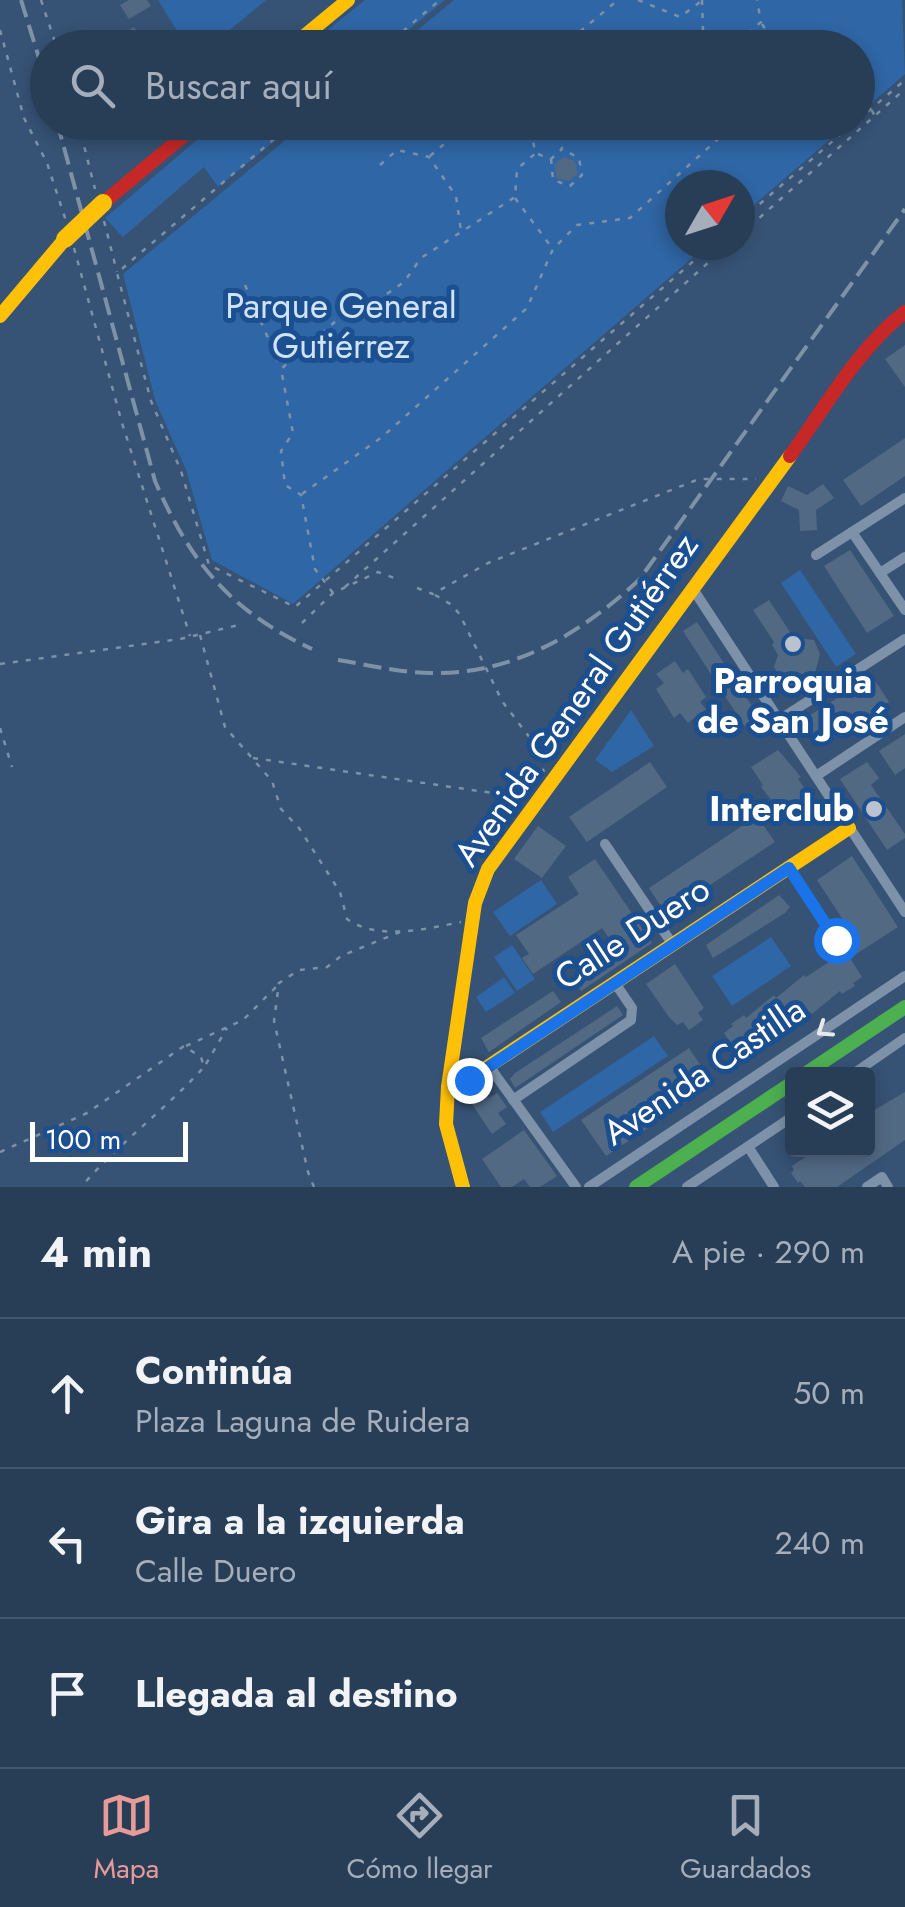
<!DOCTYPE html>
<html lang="es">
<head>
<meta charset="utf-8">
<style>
  body { margin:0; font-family:Jost,sans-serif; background:#30455d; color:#f1f3f6 }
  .controls { position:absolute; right:30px; bottom:30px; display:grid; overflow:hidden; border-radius:10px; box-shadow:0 5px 15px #0003 }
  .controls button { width:90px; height:90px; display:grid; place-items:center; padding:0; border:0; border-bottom:2px solid #44576d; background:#283e57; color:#f1f3f6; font:50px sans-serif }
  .compass { position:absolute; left:665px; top:170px; width:90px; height:90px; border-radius:50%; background:#283e57; box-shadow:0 5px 15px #0003; rotate:51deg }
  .scale { position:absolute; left:30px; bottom:25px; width:158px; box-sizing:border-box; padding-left:10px; border:5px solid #fff; border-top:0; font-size:28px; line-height:35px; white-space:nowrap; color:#fff; -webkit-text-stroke:8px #1b4f8f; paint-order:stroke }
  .stop { position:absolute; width:30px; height:30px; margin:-22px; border:8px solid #1a73e8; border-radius:50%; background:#fff }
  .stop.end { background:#1a73e8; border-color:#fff; box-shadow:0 2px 10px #0008 }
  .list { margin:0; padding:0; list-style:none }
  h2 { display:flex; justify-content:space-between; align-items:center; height:130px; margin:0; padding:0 40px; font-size:42px }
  h2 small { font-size:32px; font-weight:400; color:#a5aeba }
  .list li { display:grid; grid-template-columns:65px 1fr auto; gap:30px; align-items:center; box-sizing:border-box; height:150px; padding:0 40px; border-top:2px solid #44576d }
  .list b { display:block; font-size:38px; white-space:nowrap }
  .list p { margin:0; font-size:32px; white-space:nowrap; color:#a5aeba }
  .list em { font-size:32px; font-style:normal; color:#a5aeba }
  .icon { flex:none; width:55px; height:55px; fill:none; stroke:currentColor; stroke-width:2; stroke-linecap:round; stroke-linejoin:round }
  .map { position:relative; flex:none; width:905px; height:1187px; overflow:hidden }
  .search { position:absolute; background:#283e57; box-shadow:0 5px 15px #0003; left:30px; right:30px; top:30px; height:110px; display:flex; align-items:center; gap:25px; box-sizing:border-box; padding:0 35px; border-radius:55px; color:#a5aeba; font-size:38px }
  .sheet { height:580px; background:#283e57 }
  nav { display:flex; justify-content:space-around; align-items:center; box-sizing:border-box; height:140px; border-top:2px solid #44576d; background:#283e57; font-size:28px; color:#a5aeba }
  nav a { display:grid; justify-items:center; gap:5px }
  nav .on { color:#e69b98 }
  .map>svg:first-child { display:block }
  .green { fill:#2f66a5 }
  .building { fill:#526984 }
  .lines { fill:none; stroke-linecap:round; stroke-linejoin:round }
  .path { stroke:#7d92a8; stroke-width:2.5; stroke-dasharray:5 8; stroke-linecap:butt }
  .street { stroke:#7d92a8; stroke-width:10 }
  .fast { stroke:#4caf50; stroke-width:14 }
  .slow { stroke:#ffc107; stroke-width:14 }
  .jam { stroke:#c62828; stroke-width:14 }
  .rail { stroke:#7e92a7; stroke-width:4; stroke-dasharray:18 8; stroke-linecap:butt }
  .slow-bridge { stroke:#ffc107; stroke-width:18 }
  .oneway { stroke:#e5e9ee }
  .route { stroke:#1a73e8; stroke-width:12 }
  .poi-dot { fill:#b9c2ce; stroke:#1b4f8f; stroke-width:4 }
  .labels { text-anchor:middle; stroke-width:10; stroke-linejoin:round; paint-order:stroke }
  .park-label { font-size:35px; fill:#cfe3fa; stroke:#1b4f8f }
  .poi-label { font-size:35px; font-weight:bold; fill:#fff; stroke:#1b4f8f }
  .street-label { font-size:35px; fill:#fff; stroke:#1b4f8f }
</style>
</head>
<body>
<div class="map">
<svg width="905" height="1187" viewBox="0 0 905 1187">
  <rect width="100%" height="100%" fill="#365274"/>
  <g class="green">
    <polygon points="158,0 266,0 209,47 187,47"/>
    <polygon points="365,0 445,0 388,47 307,47"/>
    <polygon points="454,0 902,0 905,74 858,115 858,48 397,47"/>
    <polygon points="217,123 297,123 218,187 204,167 123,237 105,218"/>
    <polygon points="306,123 849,123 740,217 740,185 680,185 680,245 707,245 293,604 212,560 186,470 155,400 123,274"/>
    <polygon points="800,570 856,654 836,667 781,583"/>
    <polygon points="631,710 654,746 612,772 595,760"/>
    <polygon points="541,880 557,904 510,936 493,912"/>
    <polygon points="771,937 791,966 732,1006 712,976"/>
    <polygon points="512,945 535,979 517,991 494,957"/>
    <polygon points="504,977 515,993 486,1012 476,997"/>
    <polygon points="654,1036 668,1056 553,1132 540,1112"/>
  </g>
  <g class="building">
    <polygon points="129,0 147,0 151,6 129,19 120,5"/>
    <polygon points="134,27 140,36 121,48 100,48"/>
    <polygon points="564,157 575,161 578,173 569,181 556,178 555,164"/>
    <polygon points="905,345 905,387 885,359"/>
    <polygon points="905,438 905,476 861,506 843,480"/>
    <polygon points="823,484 834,498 816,510 817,530 800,531 799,510 781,501 788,486 807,495"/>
    <polygon points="850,550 894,616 867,633 824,566"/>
    <polygon points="769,600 790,632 796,638 814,640 820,654 814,677 801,686 785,685 774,667 778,655 772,645 774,642 753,610"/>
    <polygon points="697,622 763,723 749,733 683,631"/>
    <polygon points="675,661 683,673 688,669 706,697 700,702 706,709 688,723 680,713 674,718 656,689 664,683 656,674"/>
    <polygon points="872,676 889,702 821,746 804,719"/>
    <polygon points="905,734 905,768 895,775 879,751"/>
    <polygon points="778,750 801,777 798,779 810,796 782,814 761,787 763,785 751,767"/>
    <polygon points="650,762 667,787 587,842 569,817"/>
    <polygon points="867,762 879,778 871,785 905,834 905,838 887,850 840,779"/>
    <polygon points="757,816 775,842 666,914 649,888"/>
    <polygon points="538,826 566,846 542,878 514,859"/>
    <polygon points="852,856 898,927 850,958 862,977 853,983 855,986 842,994 840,991 812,1014 810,1012 782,1034 780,1031 752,1054 750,1051 741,1058 724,1033 733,1026 731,1024 744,1015 746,1018 774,995 776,998 804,975 806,977 858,943 817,880"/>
    <polygon points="595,859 652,943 581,991 573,978 616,948 602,928 533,974 522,958 529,954 516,935 579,894 568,877"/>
    <polygon points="779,895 790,907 785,913 713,958 706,945"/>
    <polygon points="675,964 704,1008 698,1013 703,1020 689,1030 683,1022 677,1025 669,1017 646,984"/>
    <polygon points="553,991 561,1002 489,1052 481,1038"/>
    <polygon points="617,1006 623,1015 515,1088 510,1079 515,1073"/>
    <polygon points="689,1048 713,1084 606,1156 581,1120"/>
    <polygon points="484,1091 489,1098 497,1093 507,1107 498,1113 506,1124 492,1134 470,1101"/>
    <polygon points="905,1092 905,1140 837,1187 805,1187 800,1181 798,1183 791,1173 794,1170 792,1166 816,1150 868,1150 868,1114"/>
    <polygon points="524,1130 557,1176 540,1187 530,1187 524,1179 512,1187 501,1187 482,1159"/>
  </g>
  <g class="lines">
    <g class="path">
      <polyline points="41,0 57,48"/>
      <polyline points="638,0 680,17 700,2"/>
      <polyline points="702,0 703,31"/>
      <polyline points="762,24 776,46 781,48"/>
      <polyline points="0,30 24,118 47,163 66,221"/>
      <polyline points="703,32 735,45 761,22 757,0"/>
      <polyline points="383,48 440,0"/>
      <polyline points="560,48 618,0"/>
      <polyline points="685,48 702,33"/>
      <polyline points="858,88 875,116"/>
      <polyline points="858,120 905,80"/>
      <polyline points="78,122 95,189"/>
      <polyline points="294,122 117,273 151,401 181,471 209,565 295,607 712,245"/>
      <polyline points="538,154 551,159 562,149 559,133"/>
      <polyline points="430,156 470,122"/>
      <polyline points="551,159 553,180 570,186 582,175 579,158 562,149"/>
      <polyline points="380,165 397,150 429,157 456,196 461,231"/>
      <polyline points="515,198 552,248"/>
      <polyline points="104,221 117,272"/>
      <polyline points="740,221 855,122"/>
      <polyline points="740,235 905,89"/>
      <polyline points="74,248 122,423 190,636"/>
      <polyline points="245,285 281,368"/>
      <polyline points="302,494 382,437 527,308 553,249 577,225 630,218 737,122"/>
      <polyline points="345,587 728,245"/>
      <polyline points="417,588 433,594 488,563 699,479 756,479"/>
      <polyline points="333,593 315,569 301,495 285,485 281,451 293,433 281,369 352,307 381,298 404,282 421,258 515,197 517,169 536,153 531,135 543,125 559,133 595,122"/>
      <polyline points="435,595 452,605 460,615 502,701 530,738 544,772"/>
      <polyline points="302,623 333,593 378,572 394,578"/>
      <path d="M200,635L225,727L272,781L281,809L299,828L340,892L347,919C378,941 425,929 461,922"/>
      <polyline points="0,664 180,639 243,624"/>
      <polyline points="0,728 12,767"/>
      <polyline points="253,758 527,798"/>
      <polyline points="186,1046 243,1020 278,985"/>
      <polyline points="206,1064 227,1028"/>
      <path d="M0,1152L87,1113L184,1046L201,1057L204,1067C165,1110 119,1143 81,1187"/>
      <polyline points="314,1187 308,1172 274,1021 279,983 299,970 327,967 341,956 400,932"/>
    </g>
    <g class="street">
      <polyline points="905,498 852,532 905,610"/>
      <polyline points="816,555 852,532"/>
      <polyline points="880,573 905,557"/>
      <polyline points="693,589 905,912"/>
      <polyline points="779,720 905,639"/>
      <polyline points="816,776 905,717"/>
      <polyline points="605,844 673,945"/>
      <polyline points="789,868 836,941"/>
      <polyline points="489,1066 576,1187"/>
      <polyline points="853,1074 905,1038"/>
      <polyline points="513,1100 631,1020 632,1008 615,983"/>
      <polyline points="749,1148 774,1187"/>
      <polyline points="589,1187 905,976"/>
      <polyline points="687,1187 792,1117"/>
      <polyline points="867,1187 882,1177 888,1187"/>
    </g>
    <g class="fast">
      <polyline points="805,1074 905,1007"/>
      <polyline points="636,1187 792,1083"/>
    </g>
    <g class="slow">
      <polyline points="290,48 348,0"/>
      <polyline points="0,316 65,239"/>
      <polyline points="448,1087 469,1079 849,828"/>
      <polyline points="463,1187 446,1124 448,1087 475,903 488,869 790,456"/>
    </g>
    <g class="jam">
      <polyline points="103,203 200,122"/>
      <path d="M790,456C825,408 858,348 905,312"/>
    </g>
    <g class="rail">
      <polyline points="21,0 48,87"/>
      <path d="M57,122L155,481C190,562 230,611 312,649"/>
      <path d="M338,660C369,665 401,673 431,673C514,675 581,633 639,580L905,209"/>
    </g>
    <polyline class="slow-bridge" points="65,239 103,203"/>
  </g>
  <defs><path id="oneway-chevron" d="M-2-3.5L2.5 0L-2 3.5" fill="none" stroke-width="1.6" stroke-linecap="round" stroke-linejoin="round" transform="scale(2.5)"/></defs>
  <use class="oneway" href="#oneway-chevron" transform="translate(824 1030) rotate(146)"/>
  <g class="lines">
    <polyline class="route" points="469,1080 789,868 836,940"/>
  </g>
  <g class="poi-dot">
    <circle cx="793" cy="644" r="10"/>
    <circle cx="874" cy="809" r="10"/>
  </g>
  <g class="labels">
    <g class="park-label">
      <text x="341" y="318">Parque General<tspan x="341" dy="40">Gutiérrez</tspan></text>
    </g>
    <g class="poi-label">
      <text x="793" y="693">Parroquia<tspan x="793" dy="40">de San José</tspan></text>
      <text x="854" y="821" text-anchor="end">Interclub</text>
    </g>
    <g class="street-label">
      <text transform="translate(576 700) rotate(-55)" y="12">Avenida General Gutiérrez</text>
      <text transform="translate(632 933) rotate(-33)" y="12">Calle Duero</text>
      <text transform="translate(704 1071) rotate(-34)" y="12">Avenida Castilla</text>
    </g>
  </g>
</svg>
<div class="controls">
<button><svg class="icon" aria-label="layers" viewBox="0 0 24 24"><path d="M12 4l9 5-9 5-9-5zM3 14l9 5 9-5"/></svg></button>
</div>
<svg class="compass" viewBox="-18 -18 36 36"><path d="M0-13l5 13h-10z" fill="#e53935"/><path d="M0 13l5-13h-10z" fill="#a5aeba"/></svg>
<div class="scale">100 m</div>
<div class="stop" style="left:836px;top:940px"></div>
<div class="stop end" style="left:469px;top:1080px"></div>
<div class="search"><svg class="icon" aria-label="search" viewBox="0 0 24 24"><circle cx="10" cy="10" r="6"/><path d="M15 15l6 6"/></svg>Buscar aquí</div>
</div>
<section class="sheet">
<h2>4 min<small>A pie · 290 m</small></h2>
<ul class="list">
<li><svg class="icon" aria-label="ahead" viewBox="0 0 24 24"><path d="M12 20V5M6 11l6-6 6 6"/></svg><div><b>Continúa</b><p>Plaza Laguna de Ruidera</p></div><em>50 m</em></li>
<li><svg class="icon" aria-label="left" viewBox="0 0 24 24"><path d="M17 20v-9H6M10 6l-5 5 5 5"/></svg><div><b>Gira a la izquierda</b><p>Calle Duero</p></div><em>240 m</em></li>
<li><svg class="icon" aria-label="arrive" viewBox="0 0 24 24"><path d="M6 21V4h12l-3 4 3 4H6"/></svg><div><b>Llegada al destino</b></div></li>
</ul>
</section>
<nav>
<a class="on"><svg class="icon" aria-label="map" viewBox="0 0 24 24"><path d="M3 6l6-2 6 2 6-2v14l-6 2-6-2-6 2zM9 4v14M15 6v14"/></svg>Mapa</a>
<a><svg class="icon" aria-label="directions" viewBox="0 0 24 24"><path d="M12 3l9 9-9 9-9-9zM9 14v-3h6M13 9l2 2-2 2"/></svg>Cómo llegar</a>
<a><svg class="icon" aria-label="saved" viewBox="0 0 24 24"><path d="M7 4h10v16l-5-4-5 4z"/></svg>Guardados</a>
</nav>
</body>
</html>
